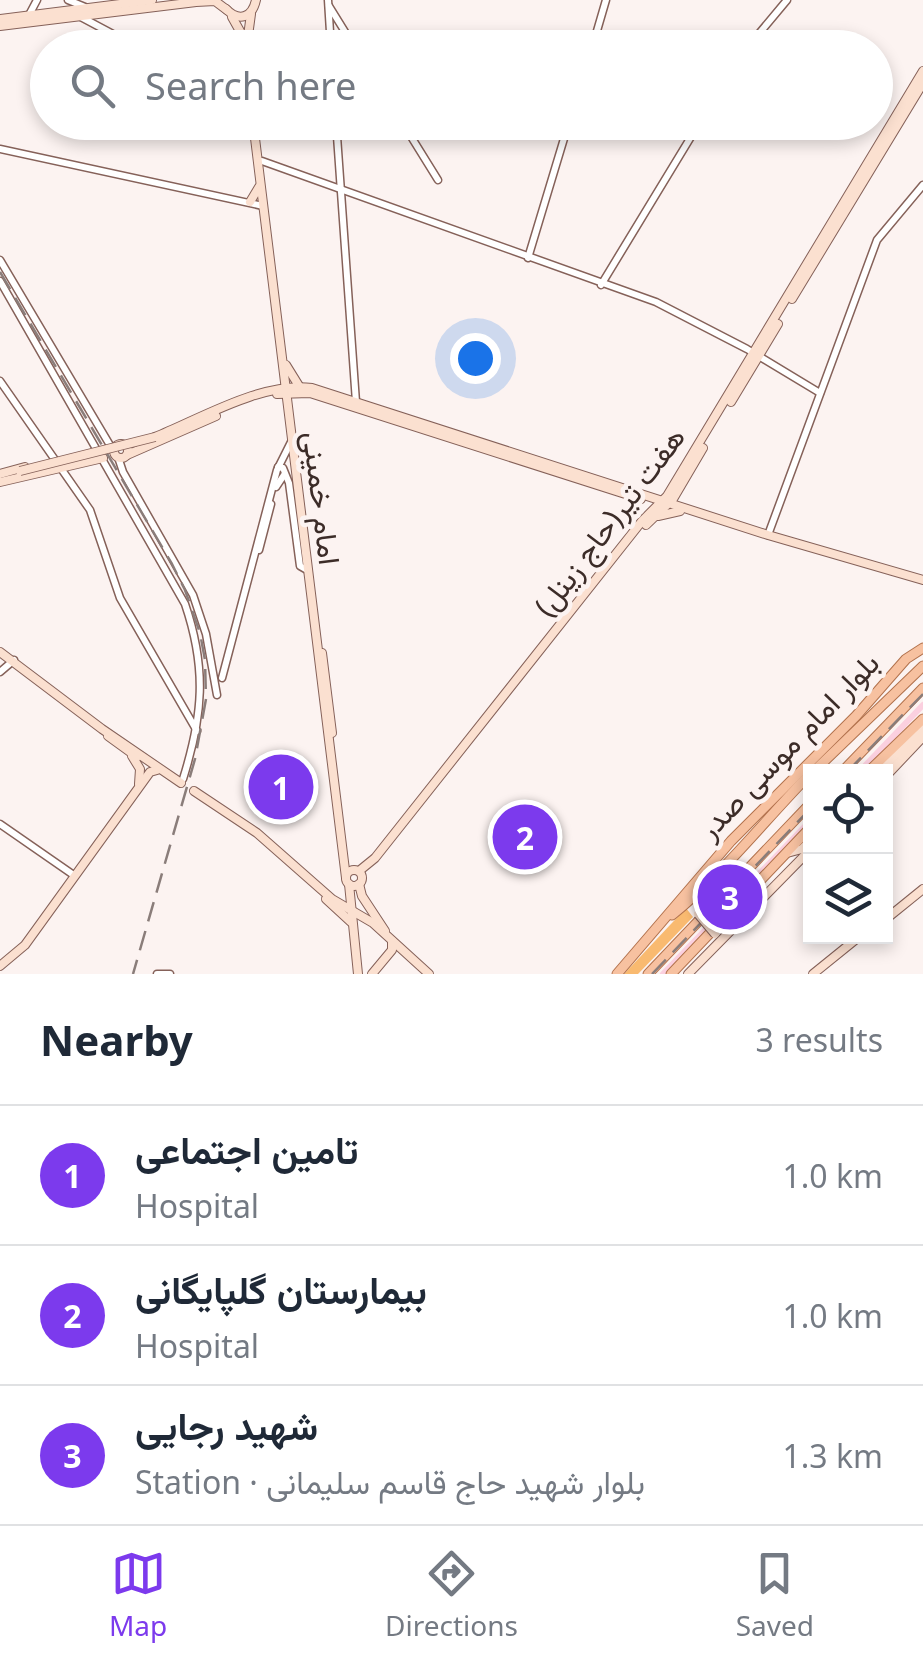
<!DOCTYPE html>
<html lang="en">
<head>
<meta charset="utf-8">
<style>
  body { margin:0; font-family:"Noto Sans",Vazirmatn,sans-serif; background:#f2f2f3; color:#1f2937 }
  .controls { position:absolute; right:30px; bottom:30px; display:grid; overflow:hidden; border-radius:0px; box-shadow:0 5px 15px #0003 }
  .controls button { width:90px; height:90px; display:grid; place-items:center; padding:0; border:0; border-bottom:2px solid #e0e1e3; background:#fff; color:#1f2937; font:50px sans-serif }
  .you { position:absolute; left:475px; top:358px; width:35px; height:35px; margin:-25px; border:8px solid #fff; border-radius:50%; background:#1a73e8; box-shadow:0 0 0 15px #1a73e833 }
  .badge { display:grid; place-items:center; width:65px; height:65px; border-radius:50%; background:#7c3aed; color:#fff; font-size:32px; font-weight:700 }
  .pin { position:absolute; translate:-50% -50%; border:5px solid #fff; box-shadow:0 2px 10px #0006 }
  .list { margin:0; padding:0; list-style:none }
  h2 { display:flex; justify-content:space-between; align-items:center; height:130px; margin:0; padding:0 40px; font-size:42px }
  h2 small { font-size:32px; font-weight:400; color:#747a83 }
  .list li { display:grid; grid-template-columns:65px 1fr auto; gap:30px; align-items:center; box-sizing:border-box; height:140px; padding:0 40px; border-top:2px solid #e0e1e3 }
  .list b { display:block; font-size:38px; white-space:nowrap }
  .list p { margin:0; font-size:32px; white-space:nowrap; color:#747a83 }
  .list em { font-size:32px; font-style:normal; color:#747a83 }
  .icon { flex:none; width:55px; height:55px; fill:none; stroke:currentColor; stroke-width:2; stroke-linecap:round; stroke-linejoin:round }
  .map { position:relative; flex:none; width:923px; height:974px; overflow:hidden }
  .search { position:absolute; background:#fff; box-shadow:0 5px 15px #0003; left:30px; right:30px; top:30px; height:110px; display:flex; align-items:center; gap:25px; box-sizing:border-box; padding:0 35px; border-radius:55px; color:#747a83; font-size:38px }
  .sheet { height:550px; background:#fff }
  nav { display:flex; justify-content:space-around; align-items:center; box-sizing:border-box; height:140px; border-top:2px solid #e0e1e3; background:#fff; font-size:28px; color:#747a83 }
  nav a { display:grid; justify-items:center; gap:5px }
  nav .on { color:#7c3aed }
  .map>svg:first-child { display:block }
  .green { fill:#f9ba70 }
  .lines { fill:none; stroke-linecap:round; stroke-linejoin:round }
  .river { stroke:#fbd0df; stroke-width:6 }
  .tertiary-casing { stroke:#856159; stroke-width:9 }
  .secondary-casing { stroke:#856159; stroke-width:10 }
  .primary-casing { stroke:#b2724d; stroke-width:11 }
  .tertiary { stroke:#fff; stroke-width:6 }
  .secondary { stroke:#fbe0d0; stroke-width:8 }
  .primary { stroke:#f7c1a0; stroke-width:9 }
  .rail { stroke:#8a7d7a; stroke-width:2.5; stroke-dasharray:20 10; stroke-linecap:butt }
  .secondary-bridge-casing { stroke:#856159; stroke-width:10; stroke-linecap:butt }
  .secondary-bridge { stroke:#fbe0d0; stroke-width:8 }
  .labels { text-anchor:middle; stroke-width:9; stroke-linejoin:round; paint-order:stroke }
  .street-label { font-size:30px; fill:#3c2c28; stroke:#fcf3f1 }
</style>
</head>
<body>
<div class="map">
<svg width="923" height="974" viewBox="0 0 923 974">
  <rect width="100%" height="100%" fill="#fcf3f1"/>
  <polygon class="green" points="686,908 693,917 638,974 624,974"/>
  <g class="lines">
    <g class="river">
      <polyline points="859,772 923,705"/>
      <polyline points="663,974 810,821"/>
    </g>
    <defs>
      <g id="tertiary">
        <polyline points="68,0 85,7"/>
        <polyline points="328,0 331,48"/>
        <polyline points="329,6 355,48"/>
        <polyline points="29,15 37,0"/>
        <polyline points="79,16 139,48"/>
        <polyline points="592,48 606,0"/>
        <polyline points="747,48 787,0"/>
        <polyline points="336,122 356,402"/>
        <polyline points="402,122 438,180"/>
        <polyline points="0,149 263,206"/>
        <polyline points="262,161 656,302 747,349 820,393"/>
        <polyline points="528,258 569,122"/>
        <polyline points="0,260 114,452"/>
        <path d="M0,281L185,604C207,669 203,715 183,779"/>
        <polyline points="601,285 700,122"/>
        <polyline points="0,381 90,510 120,598 197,731"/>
        <polyline points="118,457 123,472 193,595 206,634 217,695"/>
        <polyline points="278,467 283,468 289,483 300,566 307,570"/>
        <polyline points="276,487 284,475"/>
        <polyline points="768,535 877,240 923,185"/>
        <polyline points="259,550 271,504"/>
        <polyline points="0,672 14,660"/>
        <polyline points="222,678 277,470 291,442"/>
        <polyline points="0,824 75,876"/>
        <polyline points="157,974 170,974"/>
      </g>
      <g id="secondary">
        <path d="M226,9C239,22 252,18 256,0"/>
        <polyline points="232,17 241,33 244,48"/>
        <polyline points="0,19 152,0"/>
        <polyline points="0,26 196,2 215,1 227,10"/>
        <polyline points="247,43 251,14"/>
        <polyline points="253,122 346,878"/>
        <polyline points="250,202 259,187"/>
        <polyline points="792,299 923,83"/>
        <polyline points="286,365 299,386"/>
        <polyline points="277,394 310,393 641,499"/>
        <polyline points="731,402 778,324"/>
        <path d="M155,437C200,419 263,381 312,388L768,535L923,580"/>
        <circle cx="121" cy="451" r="7"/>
        <polyline points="127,455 216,416"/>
        <polyline points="0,474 25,467"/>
        <polyline points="0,482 103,458"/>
        <polyline points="658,516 680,511"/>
        <polyline points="646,525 673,499 703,448"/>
        <polyline points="0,652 102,729 181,783"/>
        <polyline points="322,653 332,733"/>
        <polyline points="108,736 137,757"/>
        <polyline points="132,756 140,769 139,784"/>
        <polyline points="879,772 923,728"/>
        <polyline points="886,776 923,737"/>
        <polyline points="194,791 257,833 332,899 373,923 429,974"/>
        <polyline points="787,853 802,849 810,841"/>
        <circle cx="354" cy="878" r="8"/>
        <polyline points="359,871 375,858 642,521 667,496 923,71"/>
        <polyline points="349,884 358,974"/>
        <polyline points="359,884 362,896 385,931"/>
        <polyline points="326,899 351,922"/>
        <polyline points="886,919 923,889"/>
        <polyline points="0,966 25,945 150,772 157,770"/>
        <polyline points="372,974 392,950 392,941"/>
        <polyline points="688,974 810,850"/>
        <polyline points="813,974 860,936"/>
      </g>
      <g id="primary">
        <polyline points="813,772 923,666"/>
        <polyline points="842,772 923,688"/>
        <polyline points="868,772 923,719"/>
        <path d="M672,915C723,874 764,821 810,774"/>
        <polyline points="617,974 731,841 856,716 906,659 923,648"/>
        <polyline points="648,974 810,804"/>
        <polyline points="671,974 810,828"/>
      </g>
    </defs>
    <use href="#tertiary" class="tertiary-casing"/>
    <use href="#secondary" class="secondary-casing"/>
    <use href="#primary" class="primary-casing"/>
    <use href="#tertiary" class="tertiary"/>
    <use href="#secondary" class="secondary"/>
    <use href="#primary" class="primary"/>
    <g class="rail">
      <polyline points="0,272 172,564 185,590 200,633 205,660 206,699 195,759 133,974"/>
      <polyline points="847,772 923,694"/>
      <polyline points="652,974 810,809"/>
    </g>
    <defs>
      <g id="secondary-bridge">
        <polyline points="20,471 155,437"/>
        <polyline points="698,914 715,934"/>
      </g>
    </defs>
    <use href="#secondary-bridge" class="secondary-bridge-casing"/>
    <use href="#secondary-bridge" class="secondary-bridge"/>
  </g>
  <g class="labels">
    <g class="street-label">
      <text transform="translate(321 498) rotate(83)" y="10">امام خمینی</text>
      <text transform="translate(610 522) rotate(-53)" y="10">هفت تیر(حاج زینل)</text>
      <text transform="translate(789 746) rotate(-46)" y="10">بلوار امام موسی صدر</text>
    </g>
  </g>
</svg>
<div class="controls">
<button><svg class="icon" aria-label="locate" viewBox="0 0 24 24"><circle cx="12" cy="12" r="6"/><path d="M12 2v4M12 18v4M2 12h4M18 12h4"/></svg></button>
<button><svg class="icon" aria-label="layers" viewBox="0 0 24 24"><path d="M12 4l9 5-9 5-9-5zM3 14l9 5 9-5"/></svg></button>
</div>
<div class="you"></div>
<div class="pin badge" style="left:281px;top:787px">1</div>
<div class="pin badge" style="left:525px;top:837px">2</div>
<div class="pin badge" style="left:730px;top:897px">3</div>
<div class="search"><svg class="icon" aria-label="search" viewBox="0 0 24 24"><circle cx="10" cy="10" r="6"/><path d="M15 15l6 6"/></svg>Search here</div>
</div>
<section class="sheet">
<h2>Nearby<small>3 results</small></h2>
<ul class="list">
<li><span class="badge">1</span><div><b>تامین اجتماعی</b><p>Hospital</p></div><em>1.0 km</em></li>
<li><span class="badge">2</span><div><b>بیمارستان گلپایگانی</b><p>Hospital</p></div><em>1.0 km</em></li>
<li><span class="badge">3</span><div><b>شهید رجایی</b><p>Station · بلوار شهید حاج قاسم سلیمانی</p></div><em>1.3 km</em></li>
</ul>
</section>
<nav>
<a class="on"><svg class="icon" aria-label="map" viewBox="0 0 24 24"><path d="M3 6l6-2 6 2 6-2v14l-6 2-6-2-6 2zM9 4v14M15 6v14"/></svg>Map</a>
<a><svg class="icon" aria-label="directions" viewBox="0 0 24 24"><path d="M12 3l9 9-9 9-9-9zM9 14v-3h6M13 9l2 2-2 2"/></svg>Directions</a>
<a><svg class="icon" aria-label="saved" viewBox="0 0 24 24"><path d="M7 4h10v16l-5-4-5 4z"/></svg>Saved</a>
</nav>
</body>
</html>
